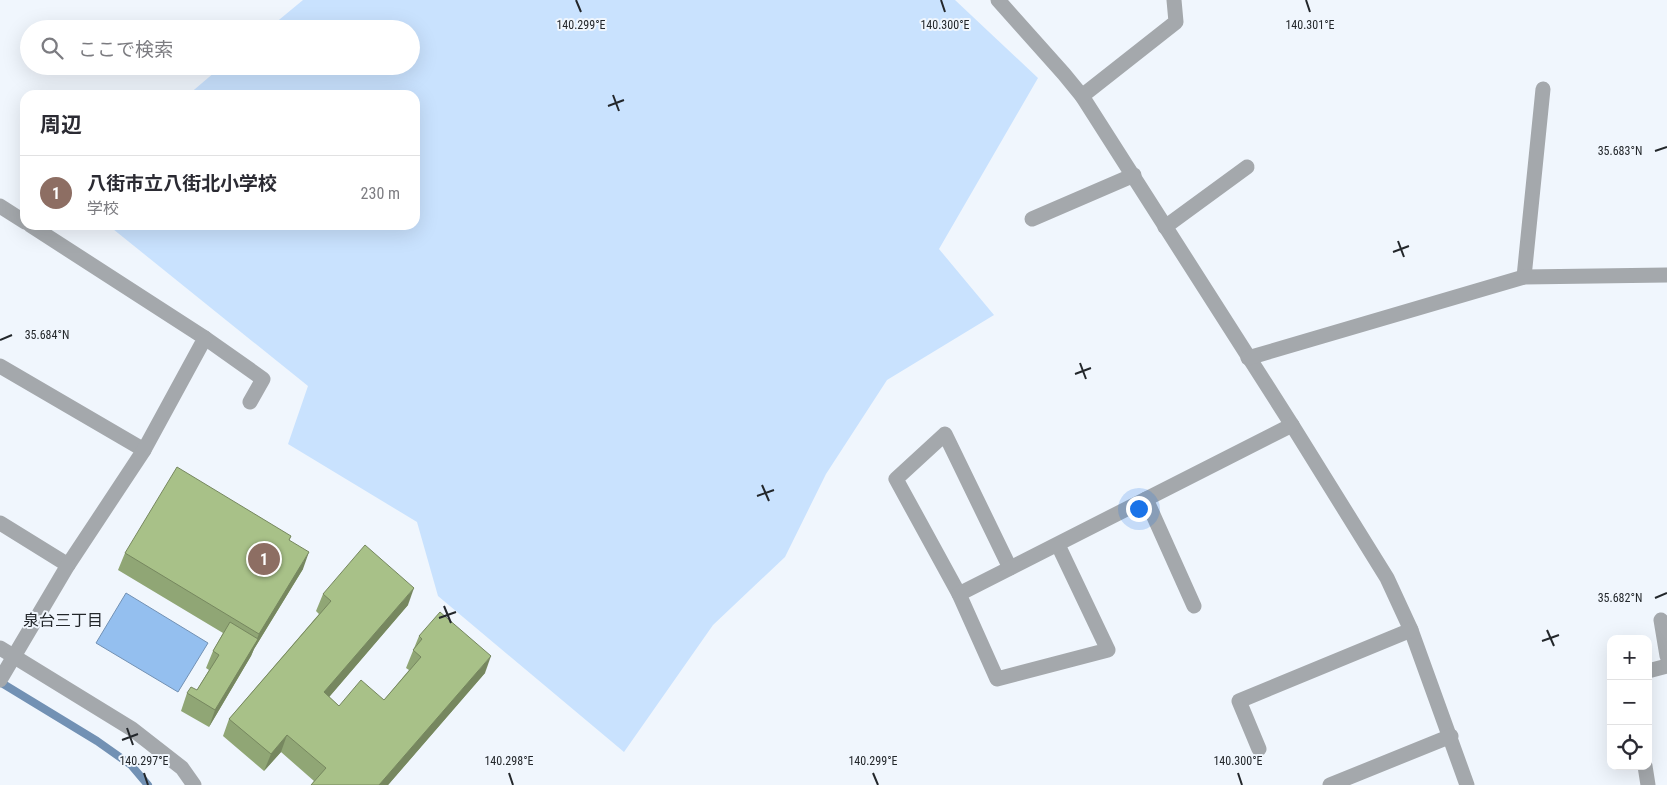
<!DOCTYPE html>
<html lang="ja">
<head>
<meta charset="utf-8">
<style>
  body { margin:0; font-family:"Roboto Condensed","Noto Sans JP",sans-serif; background:#f2f2f3; color:#2b2b33 }
  .controls { position:absolute; right:15px; bottom:15px; display:grid; overflow:hidden; border-radius:10px; box-shadow:0 5px 20px #0002 }
  .controls button { width:45px; height:45px; display:grid; place-items:center; padding:0; border:0; border-bottom:1px solid #e1e1e2; background:#fff; color:#2b2b33; font:25px sans-serif }
  .you { position:absolute; left:1138px; top:508px; width:18px; height:18px; margin:-12px; border:4px solid #fff; border-radius:50%; background:#1a73e8; box-shadow:0 0 0 8px #1a73e833 }
  .badge { display:grid; place-items:center; width:32px; height:32px; border-radius:50%; background:#5e7c31; color:#fff; font-size:16px; font-weight:700 }
  .pin { position:absolute; translate:-50% -50%; border:2px solid #fff; box-shadow:0 1px 5px #0006 }
  .list { margin:0; padding:0; list-style:none }
  h2 { display:flex; justify-content:space-between; align-items:center; height:65px; margin:0; padding:0 20px; font-size:21px }
  h2 small { font-size:16px; font-weight:400; color:#7c7c81 }
  .list li { display:grid; grid-template-columns:32px 1fr auto; gap:15px; align-items:center; box-sizing:border-box; height:75px; padding:0 20px; border-top:1px solid #e1e1e2 }
  .list b { display:block; font-size:19px; white-space:nowrap }
  .list p { margin:0; font-size:16px; white-space:nowrap; color:#7c7c81 }
  .list em { font-size:16px; font-style:normal; color:#7c7c81 }
  .icon { flex:none; width:28px; height:28px; fill:none; stroke:currentColor; stroke-width:2; stroke-linecap:round; stroke-linejoin:round }
  .map { position:relative; flex:none; width:1667px; height:785px; overflow:hidden }
  .search { position:absolute; background:#fff; box-shadow:0 5px 20px #0002; left:20px; top:20px; width:400px; height:55px; display:flex; align-items:center; gap:12px; box-sizing:border-box; padding:0 18px; border-radius:28px; color:#7c7c81; font-size:19px }
  .panel { position:absolute; background:#fff; box-shadow:0 5px 20px #0002; left:20px; top:90px; width:400px; height:140px; border-radius:15px }
  .map>svg:first-child { display:block }
  .green { fill:#c9e2fe }
  .water { fill:#94bfef; stroke:#7291b4 }
  .lines { fill:none; stroke-linecap:round; stroke-linejoin:round }
  .stream { stroke:#7291b4; stroke-width:8 }
  .minor { stroke:#a4a8ac; stroke-width:15 }
  .wall { fill:#90a675 }
  .shaded-wall { fill:#76875f }
  .building { fill:#a8c188; stroke:#76875f }
  .ticks { fill:none; stroke:#23272b; stroke-width:2 }
  .labels { text-anchor:middle; stroke-width:4; stroke-linejoin:round; paint-order:stroke }
  .neighbourhood-label { font-size:16px; fill:#23272b; stroke:#f0f6fd }
  .ticks-label { font-size:12px; text-anchor:middle; fill:#23272b; stroke:#f0f6fd; stroke-width:4; stroke-linejoin:round; paint-order:stroke }
</style>
</head>
<body>
<div class="map">
<svg width="1667" height="785" viewBox="0 0 1667 785">
  <rect width="100%" height="100%" fill="#f0f6fd"/>
  <polygon class="green" points="303,0 955,0 1038,78 939,249 994,315 887,380 826,474 785,557 713,625 624,752 438,596 417,522 288,444 308,386 108,225 415,225 415,95 188,95 222,66 411,66 411,29 268,29"/>
  <polygon class="water" points="126,593 208,643 178,692 96,643"/>
  <g class="lines">
    <polyline class="stream" points="0,682 97,741 131,765 148,785"/>
    <g class="minor">
      <polyline points="998,0 1064,74 1082,96 1292,425 1387,578 1411,630 1467,785"/>
      <polyline points="1082,96 1176,22 1174,0"/>
      <polyline points="0,206 25,222"/>
      <polyline points="1032,219 1134,175"/>
      <polyline points="1165,227 1247,167"/>
      <polyline points="1524,277 1543,89"/>
      <polyline points="205,338 263,379 250,402"/>
      <polyline points="1248,358 1524,277 1667,275"/>
      <polyline points="0,366 144,450"/>
      <polyline points="1146,499 1194,606"/>
      <polyline points="0,523 68,565"/>
      <polyline points="1010,568 945,434 896,479 959,594 997,679 1108,650 1058,545"/>
      <polyline points="959,594 1292,425"/>
      <polyline points="1661,620 1667,656"/>
      <polyline points="0,648 132,729 182,768 194,785"/>
      <polyline points="1648,671 1667,666"/>
      <polyline points="0,680 68,565 144,450 205,338 30,225"/>
      <polyline points="1259,749 1239,701 1411,630"/>
      <polyline points="1645,766 1648,785"/>
      <polyline points="1330,785 1451,736"/>
    </g>
  </g>
  <g class="wall">
    <polygon points="291,536 289,541 303,569 254,649 251,656 209,727 181,711 187,693 197,690 209,670 206,668 213,651 223,633 118,570 125,553"/>
    <polygon points="323,594 408,605 329,697 339,706 384,700 409,670 406,668 419,636 485,673 388,785 311,785 314,781 281,752 264,771 223,736 229,719 319,614 316,611"/>
  </g>
  <g class="shaded-wall">
    <polygon points="309,552 303,569 254,649 251,656 209,727 215,710 256,641 259,634"/>
    <polygon points="414,588 408,605 318,710 324,692"/>
    <polygon points="491,656 485,673 388,785 379,785"/>
    <polygon points="287,735 281,752 264,771 271,754"/>
  </g>
  <g class="building">
    <polygon points="177,467 291,536 289,540 309,552 259,634 125,553"/>
    <polygon points="365,545 414,588 324,692 339,706 361,680 384,700 421,657 413,650 422,639 419,636 440,612 491,656 379,785 311,785 326,768 287,735 271,754 229,719 331,601 323,594"/>
    <polygon points="230,622 258,639 215,710 187,693 191,687 197,690 219,655 213,651"/>
  </g>
  <path class="ticks" d="M576,0L581,12M941,0L945,12M1306,0L1310,12M613,95L619,111M608,106L624,100M1655,151L1667,147M1398,241L1404,257M1393,252L1409,246M0,340L12,335M1080,363L1086,379M1075,374L1091,368M762,485L769,501M757,496L774,490M1655,598L1667,593M444,606L451,623M439,618L456,612M1547,630L1554,646M1542,641L1559,635M127,728L133,745M122,740L138,734M144,773L148,785M509,773L513,785M873,773L878,785M1238,773L1242,785"/>
  <g class="labels">
    <g class="neighbourhood-label">
      <text x="63" y="626">泉台三丁目</text>
    </g>
  </g>
  <g class="ticks-label">
    <text x="581" y="29">140.299°E</text>
    <text x="945" y="29">140.300°E</text>
    <text x="1310" y="29">140.301°E</text>
    <text x="1620" y="155">35.683°N</text>
    <text x="47" y="339">35.684°N</text>
    <text x="1620" y="602">35.682°N</text>
    <text x="144" y="765">140.297°E</text>
    <text x="509" y="765">140.298°E</text>
    <text x="873" y="765">140.299°E</text>
    <text x="1238" y="765">140.300°E</text>
  </g>
</svg>
<div class="controls">
<button>+</button>
<button>−</button>
<button><svg class="icon" aria-label="locate" viewBox="0 0 24 24"><circle cx="12" cy="12" r="6"/><path d="M12 2v4M12 18v4M2 12h4M18 12h4"/></svg></button>
</div>
<div class="you"></div>
<div class="pin badge" style="left:264px;top:559px;background:#8d6e63">1</div>
<div class="search"><svg class="icon" aria-label="search" viewBox="0 0 24 24"><circle cx="10" cy="10" r="6"/><path d="M15 15l6 6"/></svg>ここで検索</div>
<section class="panel">
<h2>周辺<small></small></h2>
<ul class="list">
<li><span class="badge" style="background:#8d6e63">1</span><div><b>八街市立八街北小学校</b><p>学校</p></div><em>230 m</em></li>
</ul>
</section>
</div>
</body>
</html>
